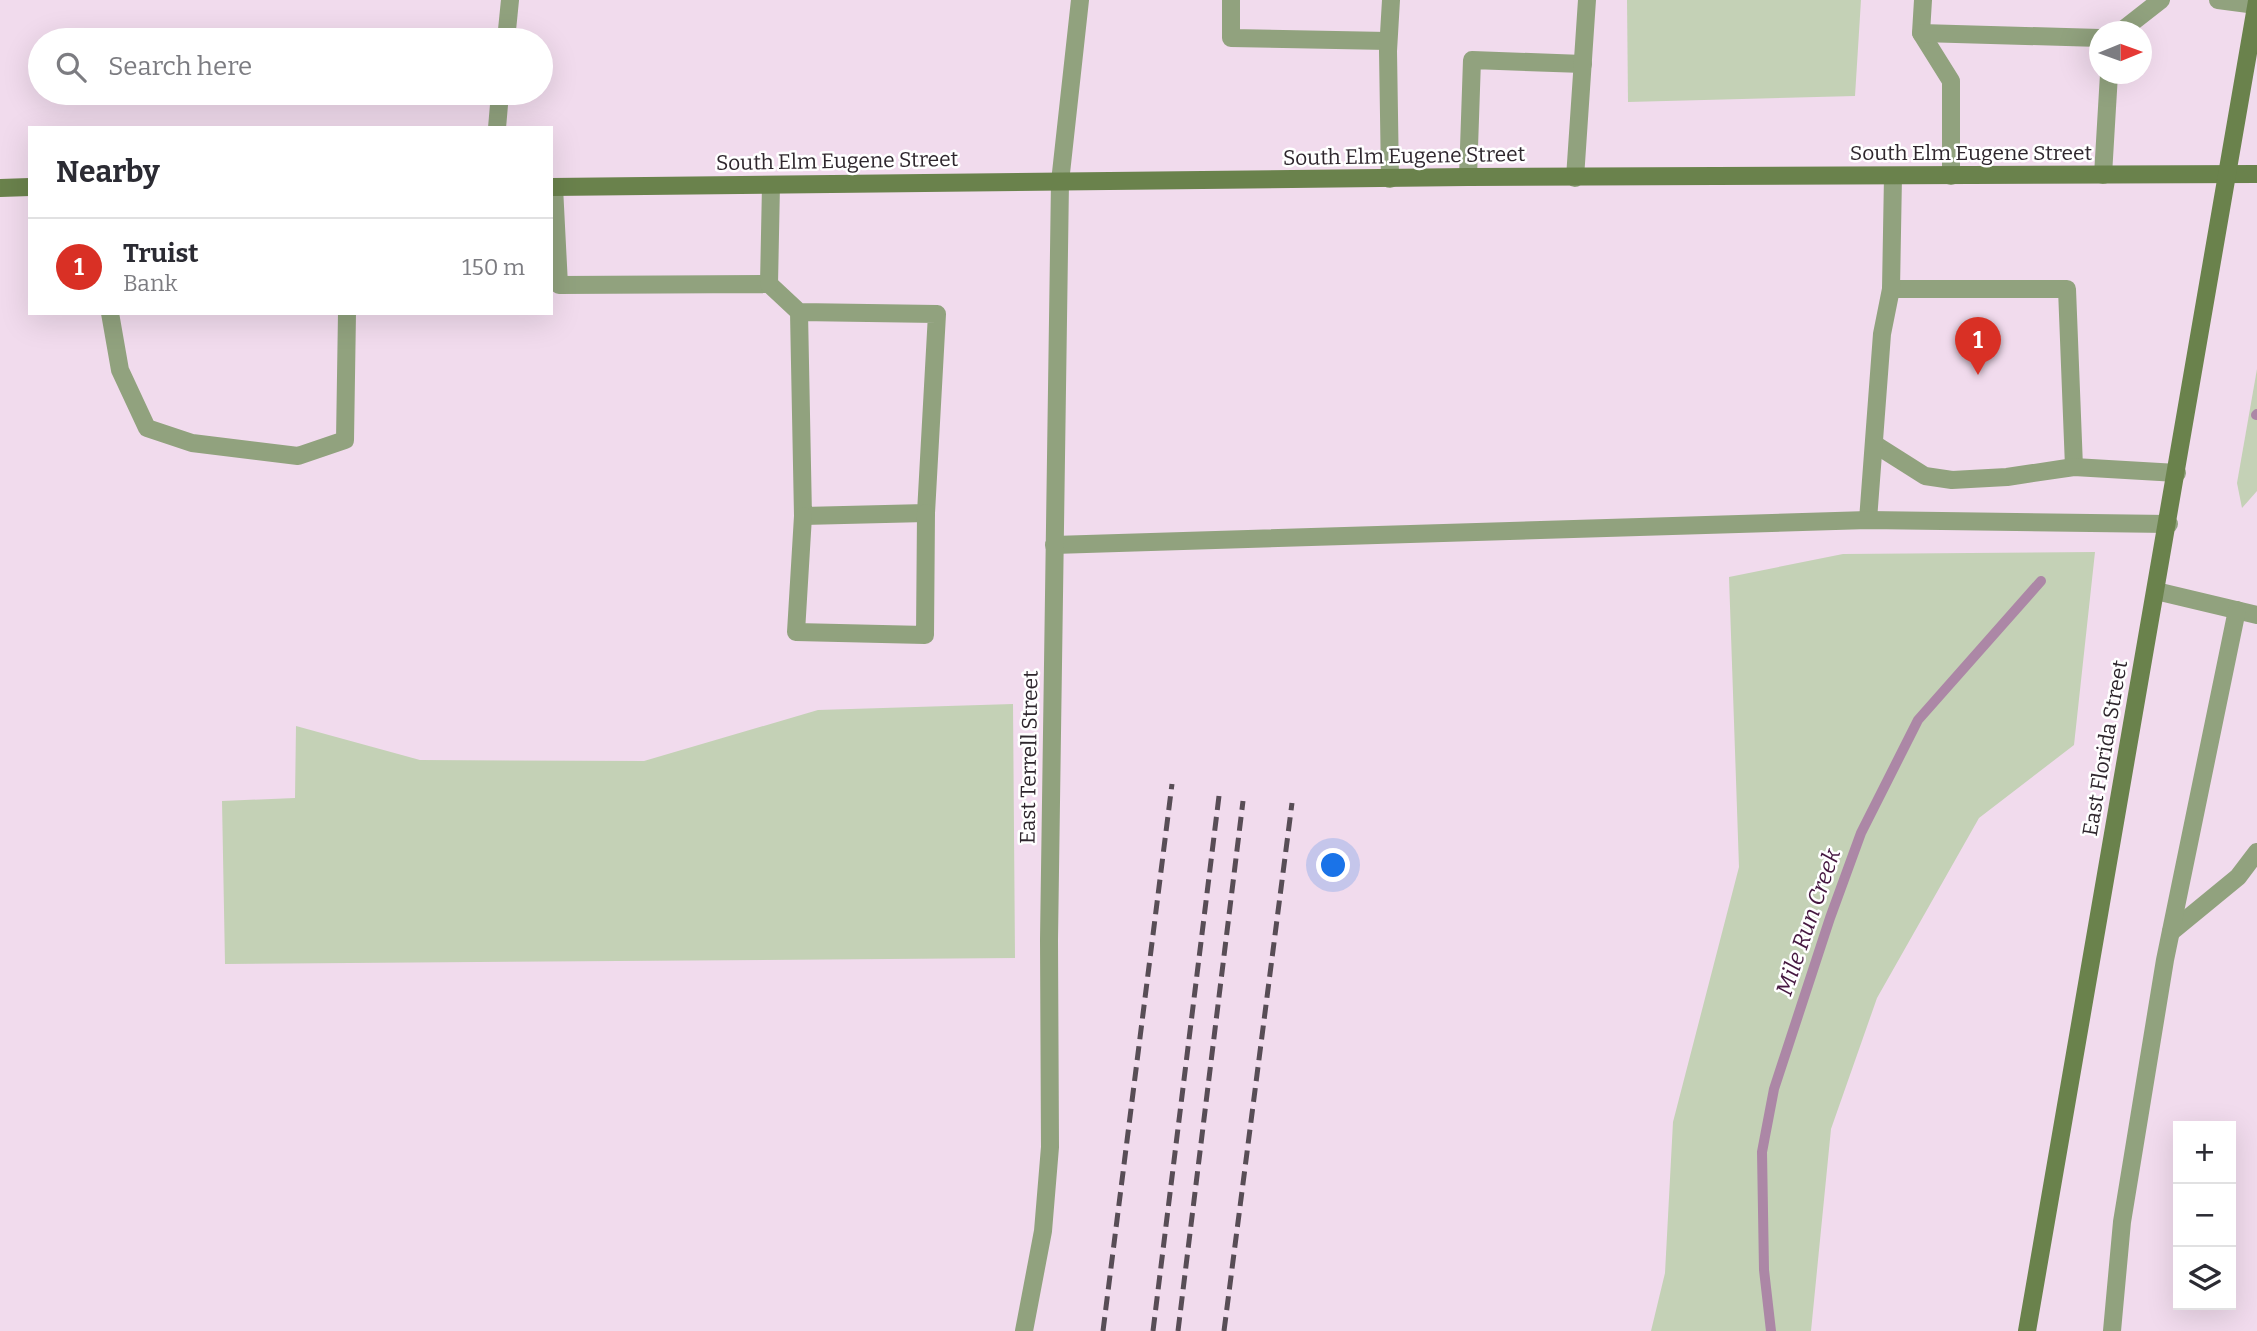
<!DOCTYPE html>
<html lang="en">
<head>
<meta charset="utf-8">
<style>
  body { margin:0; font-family:Bitter,serif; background:#f7f7f7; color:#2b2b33 }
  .controls { position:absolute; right:21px; bottom:21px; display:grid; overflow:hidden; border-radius:0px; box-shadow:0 7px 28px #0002 }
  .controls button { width:63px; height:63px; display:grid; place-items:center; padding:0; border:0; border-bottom:2px solid #e1e1e2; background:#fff; color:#2b2b33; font:35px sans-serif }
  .compass { position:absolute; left:2089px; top:21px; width:63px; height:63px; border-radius:50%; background:#fff; box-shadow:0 7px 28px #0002; rotate:89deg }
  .you { position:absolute; left:1334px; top:866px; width:24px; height:24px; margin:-18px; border:5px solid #fff; border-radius:50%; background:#1a73e8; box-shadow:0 0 0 10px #1a73e833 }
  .badge { display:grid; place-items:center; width:46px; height:46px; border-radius:50%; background:#d93025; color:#fff; font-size:23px; font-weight:700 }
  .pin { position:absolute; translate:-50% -58px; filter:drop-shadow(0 2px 4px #0008) }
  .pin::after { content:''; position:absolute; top:37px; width:24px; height:21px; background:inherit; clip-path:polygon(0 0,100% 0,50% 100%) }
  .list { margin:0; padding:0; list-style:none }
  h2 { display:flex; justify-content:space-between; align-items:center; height:91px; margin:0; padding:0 28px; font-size:30px }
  h2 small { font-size:23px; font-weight:400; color:#7c7c81 }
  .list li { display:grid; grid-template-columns:46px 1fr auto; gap:21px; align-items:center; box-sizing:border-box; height:98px; padding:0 28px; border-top:2px solid #e1e1e2 }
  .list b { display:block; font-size:26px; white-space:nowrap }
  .list p { margin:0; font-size:23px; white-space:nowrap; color:#7c7c81 }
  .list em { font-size:23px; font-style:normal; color:#7c7c81 }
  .icon { flex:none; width:38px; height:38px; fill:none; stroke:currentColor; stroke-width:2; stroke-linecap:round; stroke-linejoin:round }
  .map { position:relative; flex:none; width:2257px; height:1331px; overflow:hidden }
  .search { position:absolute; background:#fff; box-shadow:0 7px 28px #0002; left:28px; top:28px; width:525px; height:77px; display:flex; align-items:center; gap:18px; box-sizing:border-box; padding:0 24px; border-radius:38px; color:#7c7c81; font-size:26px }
  .panel { position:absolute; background:#fff; box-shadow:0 7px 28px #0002; left:28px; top:126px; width:525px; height:189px; border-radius:0px }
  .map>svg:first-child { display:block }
  .green { fill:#c4d1b6 }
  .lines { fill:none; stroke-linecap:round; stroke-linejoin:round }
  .stream { stroke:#ac87a6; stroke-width:10 }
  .service { stroke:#91a27e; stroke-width:18 }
  .minor { stroke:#91a27e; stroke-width:18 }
  .secondary { stroke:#6a824c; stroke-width:18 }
  .rail { stroke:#584d56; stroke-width:5; stroke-dasharray:14 7; stroke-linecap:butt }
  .labels { text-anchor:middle; stroke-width:5; stroke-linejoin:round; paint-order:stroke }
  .street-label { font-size:21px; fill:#2e262d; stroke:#fff }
  .water-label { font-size:23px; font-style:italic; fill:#451740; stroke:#fff }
</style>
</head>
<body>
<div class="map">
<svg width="2257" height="1331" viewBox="0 0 2257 1331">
  <rect width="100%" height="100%" fill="#f1dbed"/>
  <g class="green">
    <polygon points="1627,0 1861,0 1855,96 1628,102"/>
    <polygon points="2257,369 2257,491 2242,508 2237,483"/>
    <polygon points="2095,552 2074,745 1979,818 1877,998 1831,1129 1811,1331 1651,1331 1665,1273 1673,1122 1739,867 1729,577 1843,554"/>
    <polygon points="1013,704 1015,958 225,964 222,801 295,798 296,726 420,760 644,761 818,710"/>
  </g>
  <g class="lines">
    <g class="stream">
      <polyline points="2256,415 2257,414"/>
      <polyline points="1771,1331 1764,1270 1762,1152 1774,1089 1830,918 1861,833 1918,720 2041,581"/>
    </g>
    <g class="service">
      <polyline points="1231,0 1231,38 1388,41"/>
      <polyline points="1923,0 1921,33 1951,81 1951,176"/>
      <polyline points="2218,0 2256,5"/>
      <polyline points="2120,32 2161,0"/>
      <polyline points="1921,33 2100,38"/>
      <polyline points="2103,175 2109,74"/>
      <polyline points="1468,177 1472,60 1583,64"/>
      <polyline points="1575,178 1587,0"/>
      <polyline points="1390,179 1388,51 1391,0"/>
      <polyline points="554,187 559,285 769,284 799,312 803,516 926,513 937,314 799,312"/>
      <polyline points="769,284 771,185"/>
      <polyline points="1891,289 2067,289 2074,467"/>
      <polyline points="110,313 120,370 147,428 192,443 298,456 345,440 347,313"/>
      <polyline points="1876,445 1925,476 1952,480 2007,477 2074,467 2177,473"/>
      <polyline points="803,516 796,632 925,635 926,513"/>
      <polyline points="1868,520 1882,334 1891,289 1893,176"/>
      <polyline points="1054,545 1868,520 2169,524"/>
      <polyline points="2156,591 2257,615"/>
      <polyline points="2171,932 2238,877 2257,852"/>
      <polyline points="2112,1331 2122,1222 2165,960 2237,610"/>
    </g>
    <g class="minor">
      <polyline points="506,40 510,0"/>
      <polyline points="497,128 500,93"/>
      <polyline points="1024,1331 1043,1231 1050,1147 1049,940 1060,182 1080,0"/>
    </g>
    <g class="secondary">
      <polyline points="551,187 1468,177 2257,174"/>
      <polyline points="0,188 30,187"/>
      <polyline points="2027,1331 2257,1"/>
    </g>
    <g class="rail">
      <polyline points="1103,1331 1172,784"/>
      <polyline points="1153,1331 1219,796"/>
      <polyline points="1178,1331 1243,801"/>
      <polyline points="1224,1331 1292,803"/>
    </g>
  </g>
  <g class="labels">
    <g class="street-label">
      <text x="1971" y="160">South Elm Eugene Street</text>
      <text transform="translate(1404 156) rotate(-1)" y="7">South Elm Eugene Street</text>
      <text transform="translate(837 161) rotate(-1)" y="7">South Elm Eugene Street</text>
      <text transform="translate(2105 748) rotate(-80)" y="7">East Florida Street</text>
      <text transform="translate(1029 757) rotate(-89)" y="7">East Terrell Street</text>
    </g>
    <g class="water-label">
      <text transform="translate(1808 922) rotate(-71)" y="8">Mile Run Creek</text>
    </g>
  </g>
</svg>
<div class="controls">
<button>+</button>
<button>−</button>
<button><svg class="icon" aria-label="layers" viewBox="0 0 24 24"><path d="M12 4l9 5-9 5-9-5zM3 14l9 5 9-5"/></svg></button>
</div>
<svg class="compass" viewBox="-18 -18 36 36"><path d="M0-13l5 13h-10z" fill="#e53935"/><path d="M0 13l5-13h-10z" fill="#7c7c81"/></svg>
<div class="you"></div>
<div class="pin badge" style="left:1978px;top:375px">1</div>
<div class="search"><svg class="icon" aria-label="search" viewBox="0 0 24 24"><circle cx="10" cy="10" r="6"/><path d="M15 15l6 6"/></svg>Search here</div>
<section class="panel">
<h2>Nearby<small></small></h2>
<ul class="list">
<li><span class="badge">1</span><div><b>Truist</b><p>Bank</p></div><em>150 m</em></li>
</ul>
</section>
</div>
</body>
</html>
